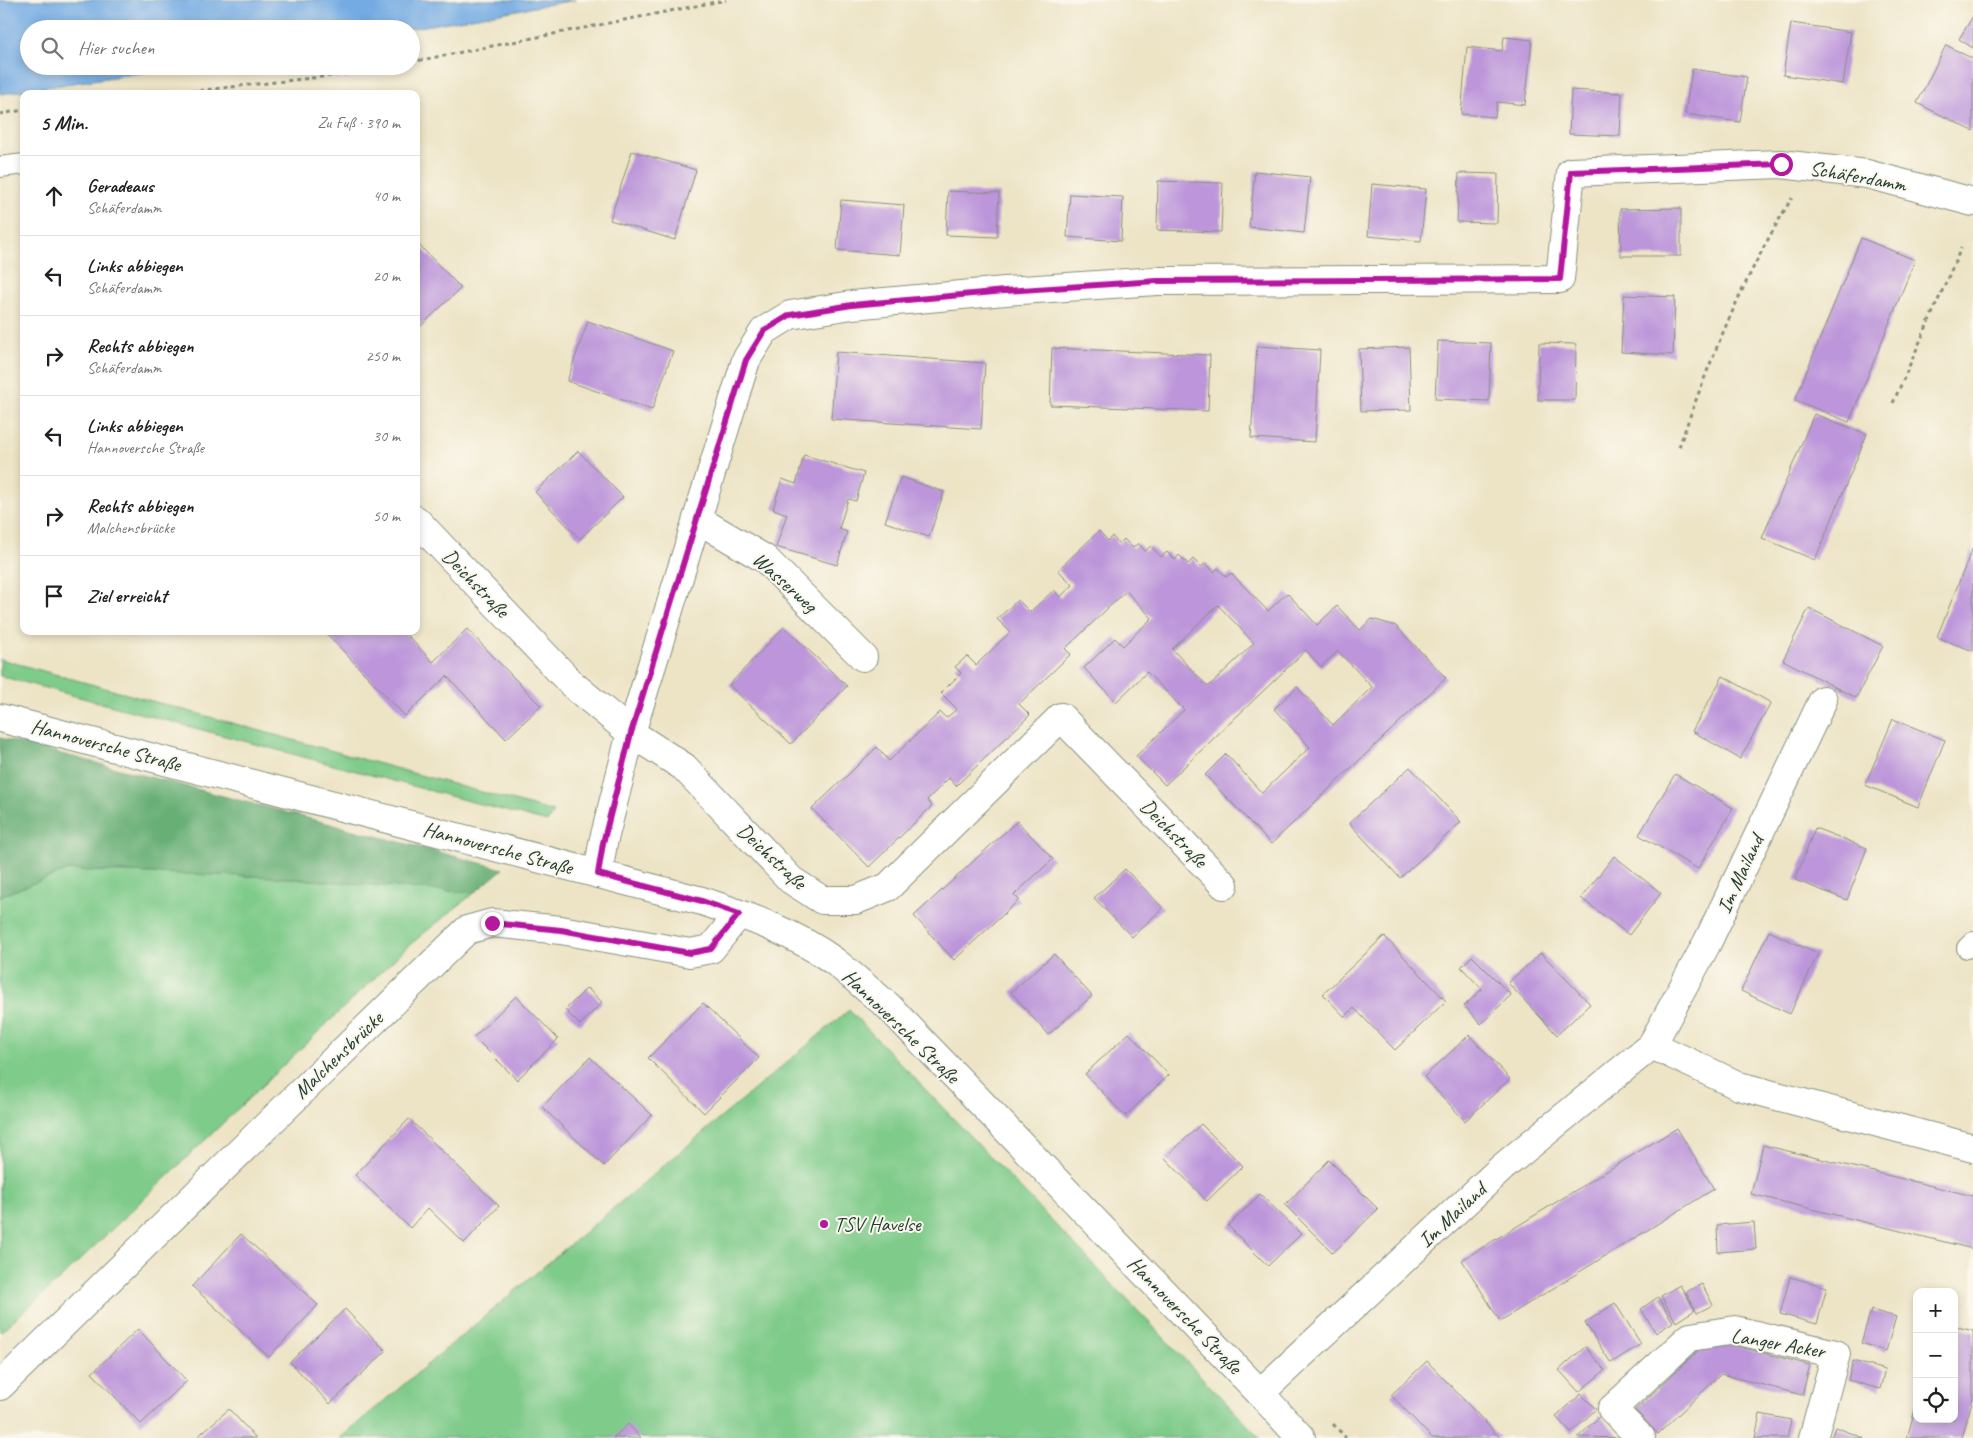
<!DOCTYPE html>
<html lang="de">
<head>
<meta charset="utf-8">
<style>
  body { margin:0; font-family:Caveat,sans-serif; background:#f2f2f2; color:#202124 }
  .controls { position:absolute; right:15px; bottom:15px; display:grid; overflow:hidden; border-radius:10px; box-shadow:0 2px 8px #0003 }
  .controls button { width:45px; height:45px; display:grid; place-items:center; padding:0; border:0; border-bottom:1px solid #e0e0e0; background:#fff; color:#202124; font:25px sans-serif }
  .stop { position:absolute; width:15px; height:15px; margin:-11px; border:4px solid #b5179e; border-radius:50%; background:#fff }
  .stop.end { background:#b5179e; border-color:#fff; box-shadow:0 1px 5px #0008 }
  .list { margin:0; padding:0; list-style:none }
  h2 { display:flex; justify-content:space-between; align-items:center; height:65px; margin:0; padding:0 20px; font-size:21px }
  h2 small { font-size:16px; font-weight:400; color:#757577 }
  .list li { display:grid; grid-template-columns:32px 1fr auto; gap:15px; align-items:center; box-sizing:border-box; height:80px; padding:0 20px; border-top:1px solid #e0e0e0 }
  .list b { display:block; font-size:19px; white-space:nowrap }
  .list p { margin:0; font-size:16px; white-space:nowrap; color:#757577 }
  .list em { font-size:16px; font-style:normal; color:#757577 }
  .icon { flex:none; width:28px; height:28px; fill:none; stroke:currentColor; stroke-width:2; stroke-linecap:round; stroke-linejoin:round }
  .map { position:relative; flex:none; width:1973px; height:1438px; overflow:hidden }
  .search { position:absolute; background:#fff; box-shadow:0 2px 8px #0003; left:20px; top:20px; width:400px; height:55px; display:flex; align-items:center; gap:12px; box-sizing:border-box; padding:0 18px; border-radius:28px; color:#757577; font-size:19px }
  .panel { position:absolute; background:#fff; box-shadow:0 2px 8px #0003; left:20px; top:90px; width:400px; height:545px; border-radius:10px }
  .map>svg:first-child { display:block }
  .green { fill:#7fcb8a; stroke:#4f845f }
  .forest { fill:#67af76; stroke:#437655 }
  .water { fill:#74abe3; stroke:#4a748c }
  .building { fill:#bc95da; fill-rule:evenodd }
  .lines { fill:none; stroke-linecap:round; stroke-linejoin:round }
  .service-casing { stroke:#86907d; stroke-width:22 }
  .minor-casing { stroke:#86907d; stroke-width:30 }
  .tertiary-casing { stroke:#86907d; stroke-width:30 }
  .path { stroke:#86907d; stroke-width:3; stroke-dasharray:4 4; stroke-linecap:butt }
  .service { stroke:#fff; stroke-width:20 }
  .minor { stroke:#fff; stroke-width:28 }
  .tertiary { stroke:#fff; stroke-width:28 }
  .route { stroke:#b5179e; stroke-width:6 }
  .poi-dot { fill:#b5179e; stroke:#fbf7ec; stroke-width:2 }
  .labels { text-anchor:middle; stroke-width:4; stroke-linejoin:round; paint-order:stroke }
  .street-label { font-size:21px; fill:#1f3d34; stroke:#fbf7ec }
  .poi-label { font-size:21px; fill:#1f3d34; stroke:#fbf7ec; text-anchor:start }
</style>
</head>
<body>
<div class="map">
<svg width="1973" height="1438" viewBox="0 0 1973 1438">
  <rect width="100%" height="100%" fill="#fbf7ec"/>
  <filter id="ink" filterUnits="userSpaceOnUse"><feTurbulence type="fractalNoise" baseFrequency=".02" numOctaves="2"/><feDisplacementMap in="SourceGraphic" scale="10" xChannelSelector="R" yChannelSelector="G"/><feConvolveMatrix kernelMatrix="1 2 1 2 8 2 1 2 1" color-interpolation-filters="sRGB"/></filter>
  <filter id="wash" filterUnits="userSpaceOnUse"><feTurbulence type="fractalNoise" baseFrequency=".0096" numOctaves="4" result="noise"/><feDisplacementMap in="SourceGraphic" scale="20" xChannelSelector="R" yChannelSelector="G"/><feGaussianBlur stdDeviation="1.12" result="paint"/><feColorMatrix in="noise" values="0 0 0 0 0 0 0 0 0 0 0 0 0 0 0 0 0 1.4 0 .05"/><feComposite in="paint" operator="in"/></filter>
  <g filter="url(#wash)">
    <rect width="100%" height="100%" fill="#ede4c6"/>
    <g class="green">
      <polygon points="0,659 554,812 547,822 0,676"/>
      <polygon points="68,870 275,877 474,893 407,947 61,1278 0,1332 0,896"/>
      <polygon points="849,1010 1260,1438 340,1438"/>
    </g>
    <polygon class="forest" points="0,738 503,869 474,893 275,877 68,870 0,896"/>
    <polygon class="water" points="0,0 575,0 408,29 29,29 29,66 186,66 0,94"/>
    <g id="blocks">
      <g class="building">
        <polygon points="1973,16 1973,48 1959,39"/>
        <polygon points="1791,23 1851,32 1843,84 1783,75"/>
        <polygon points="1504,37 1532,40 1525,105 1497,102 1495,117 1461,114 1467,47 1502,51"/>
        <polygon points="1946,45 1973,59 1973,131 1917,103"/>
        <polygon points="1692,69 1747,77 1740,122 1685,114"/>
        <polygon points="1571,90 1622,93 1620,136 1569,134"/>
        <polygon points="632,151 696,170 675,240 610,220"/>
        <polygon points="1255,171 1310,177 1304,233 1249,227"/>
        <polygon points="1459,173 1498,174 1497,223 1457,222"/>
        <polygon points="1158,181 1223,183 1221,232 1157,230"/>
        <polygon points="1372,184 1426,189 1421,241 1368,236"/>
        <polygon points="948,191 999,193 997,237 946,235"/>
        <polygon points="1070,194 1123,197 1121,241 1067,237"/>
        <polygon points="841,200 904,205 900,255 837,250"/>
        <polygon points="1681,208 1681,256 1621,256 1620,209"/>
        <polygon points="1861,238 1915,260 1849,422 1795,400"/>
        <polygon points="416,242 461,288 421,326 416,321"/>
        <polygon points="1624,295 1675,297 1673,355 1621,352"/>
        <polygon points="588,321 673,351 652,410 567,381"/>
        <polygon points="1438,341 1491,343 1489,401 1435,399"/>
        <polygon points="1539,343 1576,344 1575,400 1538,400"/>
        <polygon points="1257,346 1320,350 1315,442 1251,438"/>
        <polygon points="1409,347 1411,410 1361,411 1359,349"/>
        <polygon points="1052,348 1210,355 1208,411 1050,405"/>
        <polygon points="836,352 985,363 981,429 831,419"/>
        <polygon points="1814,414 1867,434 1815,560 1762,538"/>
        <polygon points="578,451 623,497 580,539 535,492"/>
        <polygon points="804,455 864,473 856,501 848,499 839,529 847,532 837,565 776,547 787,514 773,509 782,479 796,484"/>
        <polygon points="901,477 944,492 929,537 885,522"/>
        <path d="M1099,531L1108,541L1112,536L1119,544L1124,539L1133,548L1138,543L1145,551L1151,546L1161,557L1167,552L1175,560L1179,555L1188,564L1193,559L1201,567L1206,563L1214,572L1218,568L1226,577L1231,573L1268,611L1287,593L1317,625L1337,606L1360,630L1372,619L1396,626L1446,678L1271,844L1205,775L1226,754L1262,793L1310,747L1274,709L1297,687L1333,725L1372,687L1338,651L1321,667L1306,650L1165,785L1136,756L1184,710L1147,672L1116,702L1084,668L1115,638L1123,646L1152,618L1126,591L1065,649L1071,654L1019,704L1030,715L956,786L949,778L927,800L932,806L869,867L812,809L877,747L889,761L940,712L946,718L957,709L941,693L961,673L955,667L967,656L976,665L1010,632L997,619L1018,600L1030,612L1054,590L1060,597L1073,585L1058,570ZM1218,605L1254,643L1208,687L1172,649Z"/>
        <polygon points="1973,547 1973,651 1937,637"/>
        <polygon points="1809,608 1883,646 1856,698 1783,660"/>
        <polygon points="784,627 847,686 791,744 729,685"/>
        <polygon points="467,629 541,706 506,739 447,676 405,716 324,631 403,631 433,662"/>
        <polygon points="1723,676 1771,703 1740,759 1692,731"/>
        <polygon points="1893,719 1945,740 1918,807 1865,785"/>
        <polygon points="1410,767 1461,822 1400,878 1349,823"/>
        <polygon points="1675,774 1733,808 1698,869 1639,835"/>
        <polygon points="1017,821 1053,859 1014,895 1019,900 954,960 914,916"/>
        <polygon points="1815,828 1867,848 1847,900 1795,880"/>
        <polygon points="1614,856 1661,893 1629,935 1581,898"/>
        <polygon points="1125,869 1163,908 1132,937 1094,898"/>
        <polygon points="1769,931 1818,954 1790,1014 1741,991"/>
        <polygon points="1384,936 1446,1001 1395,1050 1354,1008 1345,1017 1323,994"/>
        <polygon points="1541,953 1590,1004 1557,1035 1508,983"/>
        <polygon points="1054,954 1092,996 1048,1035 1011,992"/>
        <polygon points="1472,956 1511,995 1481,1024 1464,1006 1482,989 1461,967"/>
        <polygon points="587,988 602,1002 580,1025 565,1010"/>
        <polygon points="516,996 558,1039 517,1080 474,1037"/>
        <polygon points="703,1003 759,1058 704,1113 648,1058"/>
        <polygon points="1129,1033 1169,1075 1125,1116 1085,1074"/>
        <polygon points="1469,1035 1510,1079 1465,1121 1424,1077"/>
        <polygon points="590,1057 652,1115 604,1166 542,1107"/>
        <polygon points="409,1119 499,1206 464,1243 428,1208 410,1228 355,1175"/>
        <polygon points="1201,1124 1243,1166 1207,1201 1165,1158"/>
        <polygon points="1677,1128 1714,1189 1500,1321 1462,1260"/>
        <polygon points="1763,1145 1973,1196 1973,1249 1751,1194"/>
        <polygon points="1329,1160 1378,1209 1333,1253 1285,1205"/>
        <polygon points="1260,1194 1301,1234 1268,1266 1228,1226"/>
        <polygon points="1754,1222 1756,1249 1718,1252 1717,1225"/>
        <polygon points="241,1234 318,1305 269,1357 192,1286"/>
        <polygon points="1790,1277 1827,1287 1817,1324 1780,1314"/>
        <polygon points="1702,1284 1713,1305 1697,1313 1686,1292"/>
        <polygon points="1680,1285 1695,1310 1676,1322 1661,1296"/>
        <polygon points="1658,1297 1673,1322 1656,1333 1641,1309"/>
        <polygon points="1615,1303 1641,1344 1611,1363 1585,1323"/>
        <polygon points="345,1309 386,1351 330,1404 290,1362"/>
        <polygon points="1871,1310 1896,1317 1886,1351 1861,1343"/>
        <polygon points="1954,1326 1973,1331 1973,1398 1962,1438 1907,1438 1916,1406 1917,1419 1954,1419"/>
        <polygon points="138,1329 187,1381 141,1424 92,1373"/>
        <polygon points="1728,1344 1810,1365 1802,1395 1721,1374 1658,1434 1635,1410 1700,1349"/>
        <polygon points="1585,1347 1605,1370 1579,1392 1559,1370"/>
        <polygon points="1427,1361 1447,1382 1500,1438 1432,1438 1391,1395"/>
        <polygon points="1853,1361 1885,1370 1880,1389 1848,1380"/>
        <polygon points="1581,1394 1596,1409 1571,1433 1556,1417"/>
        <polygon points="229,1409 256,1438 196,1438"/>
        <polygon points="1760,1414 1791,1420 1787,1438 1755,1438"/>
        <polygon points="1600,1416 1621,1438 1578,1437"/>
        <polygon points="628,1424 641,1438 613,1438"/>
        <polygon points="1835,1427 1864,1438 1831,1438"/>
      </g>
    </g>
  </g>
  <g filter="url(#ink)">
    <use href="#blocks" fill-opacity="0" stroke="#86907d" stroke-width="1"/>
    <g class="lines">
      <defs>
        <g id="service">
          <polyline points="0,167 24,164"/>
          <polyline points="1967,948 1973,942"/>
        </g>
        <g id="minor">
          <polyline points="697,519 765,559 863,657"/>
          <polyline points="416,520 573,685 631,733 684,767 791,880 822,900 856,900 888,887 1061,717 1224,885"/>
          <polyline points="598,874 603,843 631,733 746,360 764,331 790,315 852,305 1005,291 1157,281 1560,279 1571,172 1781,164 1867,174 1973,202"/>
          <polyline points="1652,1045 1707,943 1823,700"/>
          <polyline points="0,1386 467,930 492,923 561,930 690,953 711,949 739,914"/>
          <polyline points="1260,1393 1504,1166 1652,1045 1739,1086 1973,1148"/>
          <polyline points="1641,1438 1612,1409 1690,1337 1735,1330 1836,1354 1813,1438"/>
        </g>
        <path id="tertiary" d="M0,718L702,901C747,916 795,933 834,961C852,975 869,991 887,1005L1260,1393L1301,1438"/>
      </defs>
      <use href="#service" class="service-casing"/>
      <use href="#minor" class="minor-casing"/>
      <use href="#tertiary" class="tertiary-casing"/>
      <g class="path">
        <polyline points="411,62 726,0"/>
        <polyline points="168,94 357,73 390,66"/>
        <polyline points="0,114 24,110"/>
        <polyline points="1893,403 1961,248"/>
        <path d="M1679,447C1709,361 1744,276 1792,198"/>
        <polyline points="1333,1424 1346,1438"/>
      </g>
      <use href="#service" class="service"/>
      <use href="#minor" class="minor"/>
      <use href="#tertiary" class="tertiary"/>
    </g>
  </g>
  <g class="lines" filter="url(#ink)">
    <polyline class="route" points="492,923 561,930 690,953 711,949 739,914 702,901 598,874 603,843 631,733 746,360 764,331 790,315 852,305 1005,291 1157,281 1560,279 1571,172 1781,164"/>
  </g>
  <circle class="poi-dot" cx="824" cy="1224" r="5"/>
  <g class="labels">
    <g class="street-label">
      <text transform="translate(1858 176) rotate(10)" y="7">Schäferdamm</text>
      <text transform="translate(785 582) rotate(42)" y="7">Wasserweg</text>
      <text transform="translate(476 583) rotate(46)" y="7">Deichstraße</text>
      <text transform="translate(106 745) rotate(15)" y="7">Hannoversche Straße</text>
      <text transform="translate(1174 833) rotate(46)" y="7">Deichstraße</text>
      <text transform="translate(498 848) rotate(15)" y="7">Hannoversche Straße</text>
      <text transform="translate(772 856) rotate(43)" y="7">Deichstraße</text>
      <text transform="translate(1740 874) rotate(-65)" y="7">Im Mailand</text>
      <text transform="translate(901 1026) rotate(44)" y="7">Hannoversche Straße</text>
      <text transform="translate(338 1055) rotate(-44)" y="7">Malchensbrücke</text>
      <text transform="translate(1452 1215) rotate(-43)" y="7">Im Mailand</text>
      <text transform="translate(1185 1315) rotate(46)" y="7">Hannoversche Straße</text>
      <text transform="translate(1778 1343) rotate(10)" y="7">Langer Acker</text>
    </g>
    <g class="poi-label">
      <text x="834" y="1231">TSV Havelse</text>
    </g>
  </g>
</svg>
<div class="controls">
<button>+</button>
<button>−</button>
<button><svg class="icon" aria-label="locate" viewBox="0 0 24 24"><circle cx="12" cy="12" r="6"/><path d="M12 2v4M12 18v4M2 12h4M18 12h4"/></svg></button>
</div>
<div class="stop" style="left:1781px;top:164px"></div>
<div class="stop end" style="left:492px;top:923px"></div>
<div class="search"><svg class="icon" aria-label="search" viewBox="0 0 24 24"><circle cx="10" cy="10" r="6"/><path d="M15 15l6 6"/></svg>Hier suchen</div>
<section class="panel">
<h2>5 Min.<small>Zu Fuß · 390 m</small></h2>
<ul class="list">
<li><svg class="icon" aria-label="ahead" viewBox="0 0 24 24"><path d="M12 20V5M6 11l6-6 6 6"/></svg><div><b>Geradeaus</b><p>Schäferdamm</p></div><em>40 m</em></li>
<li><svg class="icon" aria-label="left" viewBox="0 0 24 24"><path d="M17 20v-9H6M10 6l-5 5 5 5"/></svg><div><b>Links abbiegen</b><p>Schäferdamm</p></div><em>20 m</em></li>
<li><svg class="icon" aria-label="right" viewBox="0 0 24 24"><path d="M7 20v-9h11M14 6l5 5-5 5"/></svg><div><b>Rechts abbiegen</b><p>Schäferdamm</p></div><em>250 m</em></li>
<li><svg class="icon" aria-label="left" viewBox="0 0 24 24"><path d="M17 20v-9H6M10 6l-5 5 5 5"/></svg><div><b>Links abbiegen</b><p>Hannoversche Straße</p></div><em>30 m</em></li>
<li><svg class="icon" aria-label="right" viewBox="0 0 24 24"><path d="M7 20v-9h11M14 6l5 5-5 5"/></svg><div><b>Rechts abbiegen</b><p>Malchensbrücke</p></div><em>50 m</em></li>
<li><svg class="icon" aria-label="arrive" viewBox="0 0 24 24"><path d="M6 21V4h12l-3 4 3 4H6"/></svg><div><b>Ziel erreicht</b></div></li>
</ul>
</section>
</div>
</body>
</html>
